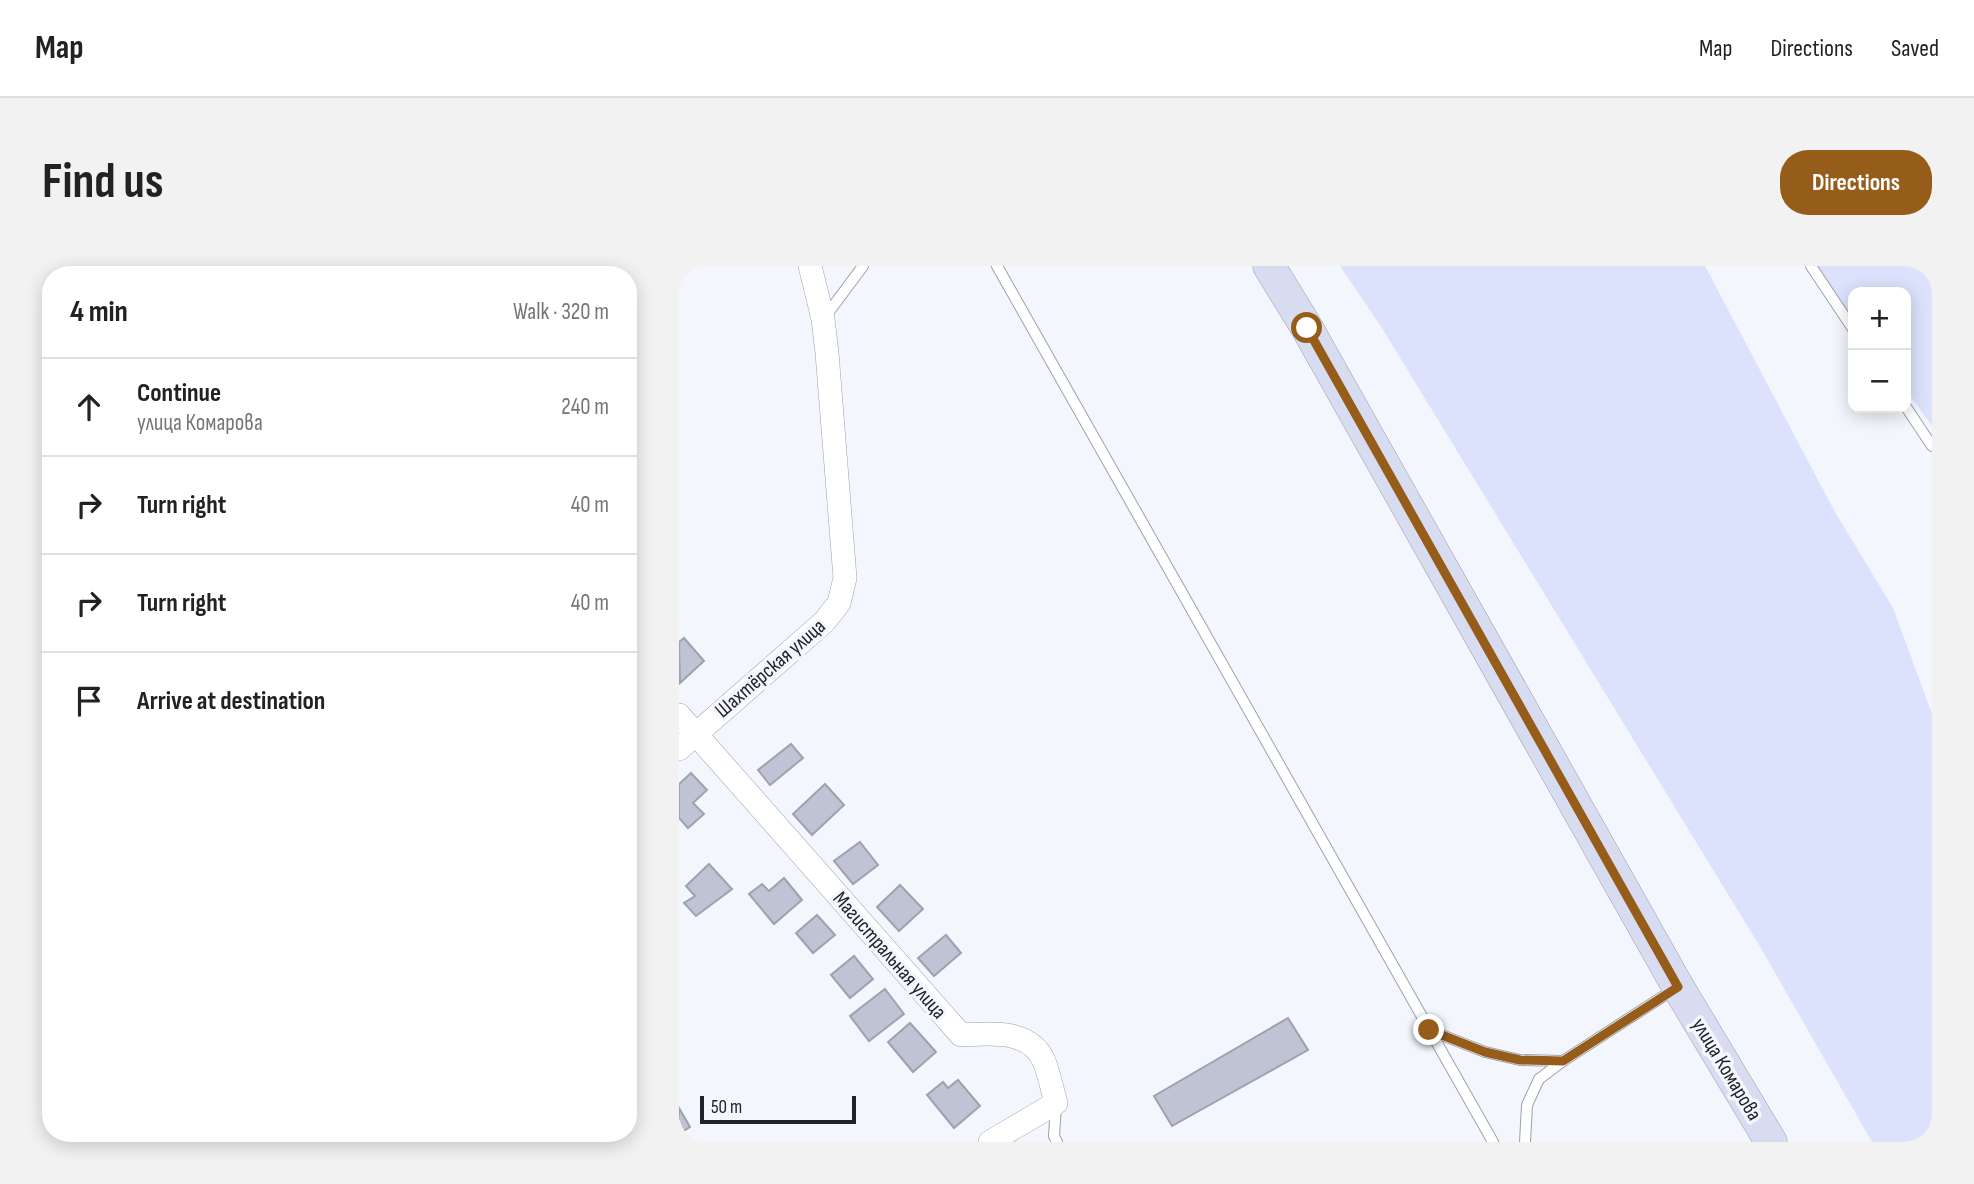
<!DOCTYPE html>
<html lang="en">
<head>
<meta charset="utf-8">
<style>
  body { margin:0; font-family:"Sofia Sans Condensed",sans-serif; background:#f2f2f2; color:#222 }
  .controls { position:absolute; right:21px; top:21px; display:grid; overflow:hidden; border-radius:14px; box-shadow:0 4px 18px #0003 }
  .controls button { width:63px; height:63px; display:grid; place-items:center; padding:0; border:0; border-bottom:2px solid #e0e0e0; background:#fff; color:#222; font:35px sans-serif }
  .scale { position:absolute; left:21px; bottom:18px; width:156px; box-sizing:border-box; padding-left:7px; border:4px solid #22232a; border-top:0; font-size:19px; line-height:24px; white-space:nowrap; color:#22232a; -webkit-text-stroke:5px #f4f6fd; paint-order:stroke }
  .stop { position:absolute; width:21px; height:21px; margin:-16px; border:5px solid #965d1a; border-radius:50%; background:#fff }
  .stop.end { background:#965d1a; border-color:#fff; box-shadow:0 2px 7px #0008 }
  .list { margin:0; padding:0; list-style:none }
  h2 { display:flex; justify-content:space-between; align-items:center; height:91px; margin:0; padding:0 28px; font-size:30px }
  h2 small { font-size:23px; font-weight:400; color:#767676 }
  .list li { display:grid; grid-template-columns:46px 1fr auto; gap:21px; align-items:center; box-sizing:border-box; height:98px; padding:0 28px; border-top:2px solid #e0e0e0 }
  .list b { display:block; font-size:26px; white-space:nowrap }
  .list p { margin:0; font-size:23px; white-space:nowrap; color:#767676 }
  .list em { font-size:23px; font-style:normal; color:#767676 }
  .icon { flex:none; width:38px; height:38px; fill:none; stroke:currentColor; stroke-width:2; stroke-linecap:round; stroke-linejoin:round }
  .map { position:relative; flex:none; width:1253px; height:876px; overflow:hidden; border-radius:28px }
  header { display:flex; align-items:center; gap:42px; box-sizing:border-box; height:98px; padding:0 35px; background:#fff; border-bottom:2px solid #e0e0e0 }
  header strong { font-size:33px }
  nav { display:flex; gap:38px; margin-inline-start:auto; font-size:24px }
  .intro { display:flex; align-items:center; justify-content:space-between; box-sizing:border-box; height:168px; padding:0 42px }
  h1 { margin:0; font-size:49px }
  .button { padding:18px 32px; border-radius:28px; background:#965d1a; color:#fff; font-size:24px; font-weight:700 }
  main { display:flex; gap:42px; padding:0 42px }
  aside { flex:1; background:#fff; border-radius:28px; box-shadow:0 4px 18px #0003 }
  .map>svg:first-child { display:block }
  .green { fill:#dce2fc }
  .building { fill:#bfc3d4; stroke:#9da2b1; stroke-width:2 }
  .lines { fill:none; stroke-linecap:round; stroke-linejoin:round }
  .lane-casing { stroke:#9ca0b0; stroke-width:12 }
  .street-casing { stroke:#9ca0b0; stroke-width:24 }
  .secondary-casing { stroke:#9ca0b0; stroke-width:33 }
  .lane { stroke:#fff; stroke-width:10 }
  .street { stroke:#fff; stroke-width:23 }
  .secondary { stroke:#d8dcf0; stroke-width:32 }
  .route { stroke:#965d1a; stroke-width:9 }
  .labels { text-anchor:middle; stroke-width:7; stroke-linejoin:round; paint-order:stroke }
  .street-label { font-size:21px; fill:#22232a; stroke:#f4f6fd }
</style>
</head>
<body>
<header>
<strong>Map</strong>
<nav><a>Map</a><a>Directions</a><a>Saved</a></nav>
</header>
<div class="intro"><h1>Find us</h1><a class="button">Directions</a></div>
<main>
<aside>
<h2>4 min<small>Walk · 320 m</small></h2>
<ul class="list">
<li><svg class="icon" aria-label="ahead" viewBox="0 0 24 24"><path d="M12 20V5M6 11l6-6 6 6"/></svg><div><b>Continue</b><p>улица Комарова</p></div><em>240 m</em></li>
<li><svg class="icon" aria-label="right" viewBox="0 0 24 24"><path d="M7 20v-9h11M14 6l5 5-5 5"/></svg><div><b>Turn right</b></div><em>40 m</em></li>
<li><svg class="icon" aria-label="right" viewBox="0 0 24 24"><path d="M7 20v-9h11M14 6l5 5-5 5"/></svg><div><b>Turn right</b></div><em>40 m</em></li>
<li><svg class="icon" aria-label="arrive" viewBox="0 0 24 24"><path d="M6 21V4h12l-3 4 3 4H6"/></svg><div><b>Arrive at destination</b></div></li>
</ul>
</aside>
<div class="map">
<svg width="1253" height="876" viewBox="0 0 1253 876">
  <rect width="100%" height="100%" fill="#f4f6fd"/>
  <g class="green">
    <polygon points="661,0 1026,0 1156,246 1214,342 1253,448 1253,876 1193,876 1083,684 701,59"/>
    <polygon points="1136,0 1253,0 1253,160 1227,124 1227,26 1174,26 1174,52"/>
  </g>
  <g class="building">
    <polygon points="5,372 25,395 1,417 0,376"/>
    <polygon points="112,478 124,492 91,519 79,504"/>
    <polygon points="12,507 28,524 14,537 25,548 9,562 0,552 0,518"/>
    <polygon points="146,518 165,539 133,569 114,548"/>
    <polygon points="181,576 199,599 174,618 155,595"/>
    <polygon points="30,598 53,623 17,650 5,637 16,630 7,620"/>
    <polygon points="105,612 123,634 95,658 70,628 83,618 90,625"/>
    <polygon points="221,619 244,643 220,665 198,641"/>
    <polygon points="138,649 156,669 134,687 117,667"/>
    <polygon points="267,669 282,687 255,710 239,692"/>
    <polygon points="175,690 194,713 171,732 152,709"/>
    <polygon points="206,723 225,748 190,775 171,750"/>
    <polygon points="609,752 629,784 493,860 475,830"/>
    <polygon points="231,757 257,786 234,806 209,776"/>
    <polygon points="279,814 301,840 275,862 248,829 264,816 269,822"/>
    <polygon points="0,842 11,861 0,868"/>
  </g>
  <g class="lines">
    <defs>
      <g id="lane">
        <polyline points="318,0 814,876"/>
        <polyline points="1132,0 1174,63"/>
        <polyline points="146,51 184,0"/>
        <polyline points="1227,141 1253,180"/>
        <polyline points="750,764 806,786 841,794 884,795"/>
        <polyline points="377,838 375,870 378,876"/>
        <polyline points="846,876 848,839 860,813 884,795 997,722"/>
      </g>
      <g id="street">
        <path d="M0,449L282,769C311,768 350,762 365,795C370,807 373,823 377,837L311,876"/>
        <polyline points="0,483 145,356 160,337 166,312 148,87 144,53 131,0"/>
      </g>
      <polyline id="secondary" points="590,0 628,62 999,721 1092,876"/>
    </defs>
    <use href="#lane" class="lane-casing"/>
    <use href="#street" class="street-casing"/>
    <use href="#secondary" class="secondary-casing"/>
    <use href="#lane" class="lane"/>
    <use href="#street" class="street"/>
    <use href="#secondary" class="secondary"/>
  </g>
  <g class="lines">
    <polyline class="route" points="628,62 999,721 884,795 841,794 806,786 750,764"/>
  </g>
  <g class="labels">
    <g class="street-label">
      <text transform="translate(91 402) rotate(-41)" y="7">Шахтёрская улица</text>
      <text transform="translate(211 689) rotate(49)" y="7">Магистральная улица</text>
      <text transform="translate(1048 803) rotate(59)" y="7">улица Комарова</text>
    </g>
  </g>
</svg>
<div class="controls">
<button>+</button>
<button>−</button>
</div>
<div class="scale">50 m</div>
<div class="stop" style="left:628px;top:62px"></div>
<div class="stop end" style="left:750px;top:764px"></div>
</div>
</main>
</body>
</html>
